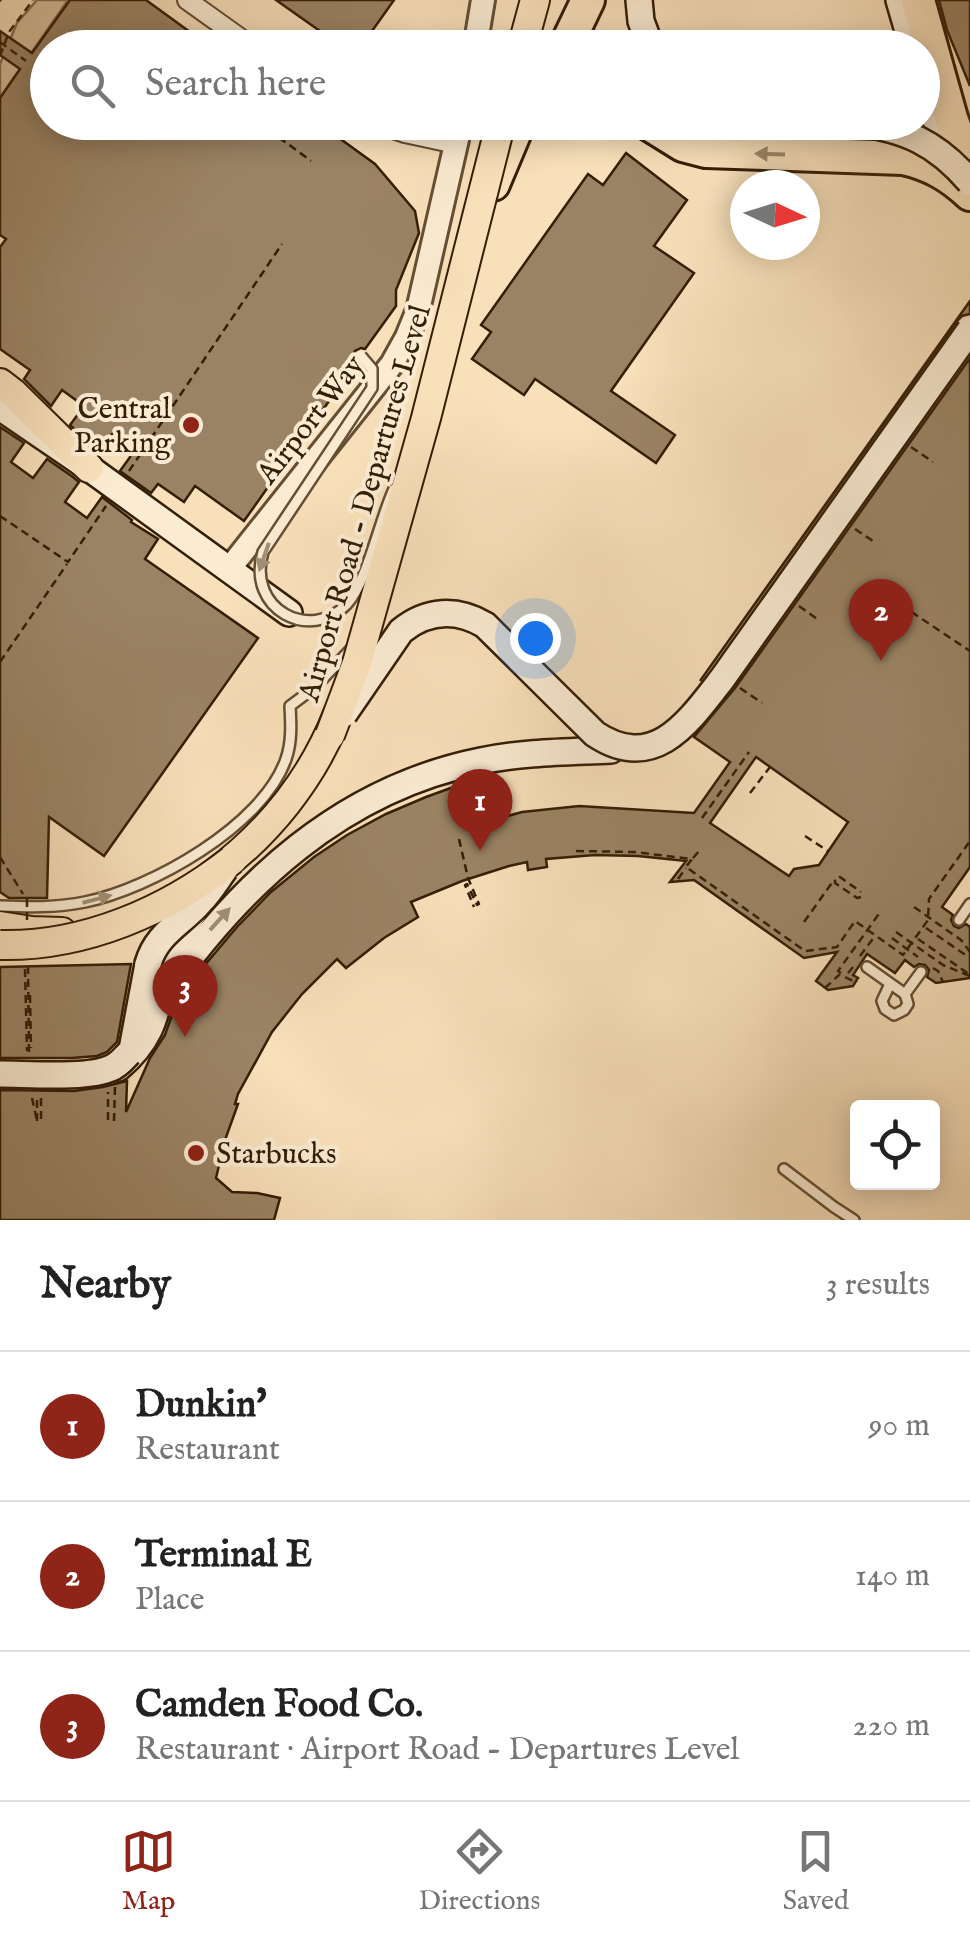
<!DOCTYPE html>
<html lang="en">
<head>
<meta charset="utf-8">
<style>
  body { margin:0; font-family:"IM FELL English",serif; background:#f2f2f2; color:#222 }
  .controls { position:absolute; right:30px; bottom:30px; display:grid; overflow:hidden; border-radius:10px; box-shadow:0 5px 25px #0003 }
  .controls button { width:90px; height:90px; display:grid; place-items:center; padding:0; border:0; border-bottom:2px solid #e0e0e0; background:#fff; color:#222; font:50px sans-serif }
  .compass { position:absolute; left:730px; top:170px; width:90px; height:90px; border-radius:50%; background:#fff; box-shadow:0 5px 25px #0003; rotate:94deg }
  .you { position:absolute; left:535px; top:638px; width:35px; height:35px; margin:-25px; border:8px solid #fff; border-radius:50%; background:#1a73e8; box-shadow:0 0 0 15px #1a73e833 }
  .badge { display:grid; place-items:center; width:65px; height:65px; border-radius:50%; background:#8f2418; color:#fff; font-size:32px; font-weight:700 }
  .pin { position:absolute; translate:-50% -82px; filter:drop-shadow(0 2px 5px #0008) }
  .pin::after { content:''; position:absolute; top:52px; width:35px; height:30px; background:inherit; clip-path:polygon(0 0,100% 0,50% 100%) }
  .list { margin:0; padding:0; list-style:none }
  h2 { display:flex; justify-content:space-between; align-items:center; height:130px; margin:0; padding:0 40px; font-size:42px }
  h2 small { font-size:32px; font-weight:400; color:#767676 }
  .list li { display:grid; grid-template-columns:65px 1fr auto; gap:30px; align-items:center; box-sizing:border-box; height:150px; padding:0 40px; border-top:2px solid #e0e0e0 }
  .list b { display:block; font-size:38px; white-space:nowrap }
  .list p { margin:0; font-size:32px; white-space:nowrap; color:#767676 }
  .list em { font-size:32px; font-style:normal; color:#767676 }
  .icon { flex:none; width:55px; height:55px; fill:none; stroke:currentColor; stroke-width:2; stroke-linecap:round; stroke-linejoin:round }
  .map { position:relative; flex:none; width:970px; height:1220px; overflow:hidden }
  .search { position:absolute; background:#fff; box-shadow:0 5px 25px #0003; left:30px; right:30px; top:30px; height:110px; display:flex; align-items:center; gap:25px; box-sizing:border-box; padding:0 35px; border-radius:55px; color:#767676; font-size:38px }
  .sheet { height:580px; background:#fff }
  nav { display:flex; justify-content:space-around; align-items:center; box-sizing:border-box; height:140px; border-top:2px solid #e0e0e0; background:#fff; font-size:28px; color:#767676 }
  nav a { display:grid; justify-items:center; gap:5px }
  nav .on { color:#8f2418 }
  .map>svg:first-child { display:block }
  .green { fill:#d7bf9b; stroke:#866e50; stroke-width:2.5 }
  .building { fill:#9a8364; stroke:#341e06; stroke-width:2.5; fill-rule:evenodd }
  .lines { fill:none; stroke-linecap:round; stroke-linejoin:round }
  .service-casing { stroke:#654e33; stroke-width:14 }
  .minor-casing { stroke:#654e33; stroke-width:22 }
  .tertiary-casing { stroke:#654e33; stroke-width:28 }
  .secondary-casing { stroke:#341e06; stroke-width:30 }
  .primary-casing { stroke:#341e06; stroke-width:32 }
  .motorway-casing { stroke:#341e06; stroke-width:38 }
  .path { stroke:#341e06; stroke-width:2.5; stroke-dasharray:8 5; stroke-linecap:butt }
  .service { stroke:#faebd2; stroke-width:9 }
  .minor { stroke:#faebd2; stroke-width:18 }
  .tertiary { stroke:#faebd2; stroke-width:22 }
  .secondary { stroke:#faebd2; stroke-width:25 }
  .primary { stroke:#f8e0ba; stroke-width:28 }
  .motorway { stroke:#f8e0ba; stroke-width:32 }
  .service-bridge-casing { stroke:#654e33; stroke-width:14; stroke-linecap:butt }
  .secondary-bridge-casing { stroke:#341e06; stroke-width:30; stroke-linecap:butt }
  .primary-bridge-casing { stroke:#341e06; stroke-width:32; stroke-linecap:butt }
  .path-bridge { stroke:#341e06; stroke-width:2.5; stroke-dasharray:8 5; stroke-linecap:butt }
  .service-bridge { stroke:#faebd2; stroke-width:9 }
  .secondary-bridge { stroke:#faebd2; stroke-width:25 }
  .primary-bridge { stroke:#f8e0ba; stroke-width:28 }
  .oneway { fill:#a08969 }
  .oneway2 { fill:#a18f76 }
  .poi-dot { fill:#8f2418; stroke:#faebd2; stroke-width:4 }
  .labels { text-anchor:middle; stroke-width:8; stroke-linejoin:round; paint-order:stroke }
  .poi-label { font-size:30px; fill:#341e06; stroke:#faebd2; text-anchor:end }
  .street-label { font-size:30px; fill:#341e06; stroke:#faebd2 }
</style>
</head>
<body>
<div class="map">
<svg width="970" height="1220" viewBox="0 0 970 1220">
  <rect width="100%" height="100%" fill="#f8e0ba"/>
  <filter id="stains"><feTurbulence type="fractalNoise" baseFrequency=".002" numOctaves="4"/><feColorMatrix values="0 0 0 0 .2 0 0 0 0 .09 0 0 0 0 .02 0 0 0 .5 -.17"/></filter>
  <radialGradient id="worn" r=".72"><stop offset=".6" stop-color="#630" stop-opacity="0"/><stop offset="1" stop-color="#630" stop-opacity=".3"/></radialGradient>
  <polygon class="green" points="37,0 68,0 0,98 0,64 17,23"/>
  <g class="building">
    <polygon points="70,0 146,0 212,48 48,48 48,122 317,122 375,164 415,211 419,233 396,290 396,306 365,349 361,348 355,351 353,356 356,363 244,521 195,486 184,502 158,484 151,493 120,471 138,446 115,430 99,453 70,425 84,406 62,390 51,406 24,379 30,370 0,349 0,247 6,239 0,235 0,98 20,69 0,55 0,31 32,53"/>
    <polygon points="276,0 394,0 360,48 344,48"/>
    <polygon points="939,0 970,0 970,86 947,30"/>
    <polygon points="626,153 687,200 654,246 694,273 611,391 675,435 656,463 535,379 524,395 472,359 491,332 481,325 588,174 603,185"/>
    <polygon points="970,301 970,314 962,316 957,321 700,681"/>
    <path d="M970,358V867L942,907L953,915L951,920L954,926L959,928L966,924L970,927V978L936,983L927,977L929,970L925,965L919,964L914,967L905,960L895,973L867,954L853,975L858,978L853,986L828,990L816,981L837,952L804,958L694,880L670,882L686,861L638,856L595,855L546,859L547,867L528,870L527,862L509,866L462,881L411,902L418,917L384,938L346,968L337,959L302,994L272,1032L238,1094L235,1104H238L225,1140L216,1178L232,1192L257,1193L280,1198L274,1220H0V1090L74,1091L103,1087L127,1081L126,1112L150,1058L165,1035L173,1012L204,966L237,927L271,892L314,857L347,835L386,814L426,797L459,785L496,778L504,817L522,812L579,806L694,813L730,762L694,737L735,688ZM756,757L848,822L819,865L794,869L789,876L710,823Z"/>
    <polygon points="0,427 24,443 11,462 33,478 47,459 73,477 79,482 65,502 87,518 102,497 132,520 131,522 158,539 145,559 258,638 104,856 49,817 47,898 9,898 0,892"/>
    <polygon points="131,964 117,1042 107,1052 97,1056 72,1058 0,1058 0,967"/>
  </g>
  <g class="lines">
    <defs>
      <g id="service">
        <path d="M0,906C28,907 56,908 85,902C150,889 263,826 286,759C292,742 291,724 290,706L314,688L351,649"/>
        <polyline points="959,920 970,904"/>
        <polyline points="867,967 905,994"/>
        <polyline points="890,984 882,1001 885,1009 894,1015 904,1010 908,1004 905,994 921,972"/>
        <polyline points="784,1169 834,1207 854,1220"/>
      </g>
      <g id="minor">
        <polyline points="187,0 254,48"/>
        <polyline points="373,122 405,133 456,144"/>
      </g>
      <g id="tertiary">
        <polyline points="475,48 483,0"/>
        <polyline points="229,569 392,364 407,337 418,310 461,122"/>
      </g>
      <g id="secondary">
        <polyline points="639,0 641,21 651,48"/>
        <polyline points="899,0 913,48"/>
        <polyline points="922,80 931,111 949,145"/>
        <polyline points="0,407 89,468 289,613"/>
        <path d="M161,997C240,884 341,789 481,761C523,752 568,752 611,750"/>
        <polyline points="133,1044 148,964"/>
        <path d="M118,1068C161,1032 155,1002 171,956C176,940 184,927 193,914"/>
      </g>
      <g id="primary">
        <polyline points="522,48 535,0"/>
        <polyline points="0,383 13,393 89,468"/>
        <path d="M212,875C268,834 312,779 338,714"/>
        <polyline points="0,926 32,931 62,932"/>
      </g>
      <g id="motorway">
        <polyline points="918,0 951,118 970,172"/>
        <polyline points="565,48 588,0"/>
        <path d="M646,122L683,145L706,151L903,158C930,164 950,175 970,194"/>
        <polyline points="701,135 827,122"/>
        <polyline points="493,184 519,122"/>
      </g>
    </defs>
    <use href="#service" class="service-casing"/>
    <use href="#minor" class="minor-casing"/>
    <use href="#tertiary" class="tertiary-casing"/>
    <use href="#secondary" class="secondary-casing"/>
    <use href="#primary" class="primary-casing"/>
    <use href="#motorway" class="motorway-casing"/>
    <g class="path">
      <polyline points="0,1 1,0"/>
      <polyline points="0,56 9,32 33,0"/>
      <polyline points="258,122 311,161"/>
      <polyline points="911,447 933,462"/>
      <polyline points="129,471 282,244"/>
      <polyline points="0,516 68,562 106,506"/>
      <polyline points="855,529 876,543"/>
      <polyline points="868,583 970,651"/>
      <polyline points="799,606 820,621"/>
      <polyline points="0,662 67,564"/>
      <polyline points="740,688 762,703"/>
      <polyline points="750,793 770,767"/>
      <polyline points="702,818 749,752"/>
      <polyline points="805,836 828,851"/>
      <polyline points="459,839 468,878 479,904 477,905 467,884 465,885 474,907"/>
      <polyline points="576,851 634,852 692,859 686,867 805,951 837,947 855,921 903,955 928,920 929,899 970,841"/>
      <polyline points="0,857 23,894"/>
      <polyline points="693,858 700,850"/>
      <polyline points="678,879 686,868"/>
      <polyline points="861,897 857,898 835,883 835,879 840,877 861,892"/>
      <polyline points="914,907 961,940 970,952"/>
      <polyline points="804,922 834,880"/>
      <polyline points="926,928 970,958"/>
      <polyline points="896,932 943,965 970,976"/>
      <polyline points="892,938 918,957"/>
      <polyline points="918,939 969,974"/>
      <polyline points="860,956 875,936"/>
      <polyline points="853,967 845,977 855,982"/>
      <polyline points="933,968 938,971 943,982"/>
      <polyline points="25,969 27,1051"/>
      <polyline points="841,973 838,971 881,911"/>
      <polyline points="825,988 840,974"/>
      <polyline points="30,995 31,1048"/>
      <polyline points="32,1098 37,1121"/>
      <polyline points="41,1098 41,1121"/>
      <polyline points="114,1121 115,1087"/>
    </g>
    <use href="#service" class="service"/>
    <use href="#minor" class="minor"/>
    <use href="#tertiary" class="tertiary"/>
    <use href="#secondary" class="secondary"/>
    <use href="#primary" class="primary"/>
    <use href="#motorway" class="motorway"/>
    <defs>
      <path id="service-bridge" d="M361,356L372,369V388L263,552C246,609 310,643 347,604C367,582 380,519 394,489"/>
      <g id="secondary-bridge">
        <path d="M855,122C906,130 936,142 970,182"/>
        <path d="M344,714L401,631C427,610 456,608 485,625L595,734C654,773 688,723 722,679L970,330"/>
        <path d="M148,964C156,934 181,924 200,902C210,892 217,880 225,869"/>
        <path d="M0,1074C28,1074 88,1079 111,1068C119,1065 123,1059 129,1053"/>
      </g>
      <g id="primary-bridge">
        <polyline points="330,735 357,663 426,418 501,122"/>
        <path d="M0,945C84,947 167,911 232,860"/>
      </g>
    </defs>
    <use href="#service-bridge" class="service-bridge-casing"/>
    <use href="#secondary-bridge" class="secondary-bridge-casing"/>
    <use href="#primary-bridge" class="primary-bridge-casing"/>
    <g class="path-bridge">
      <polyline points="0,42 26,61"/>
      <polyline points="27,899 27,923"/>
      <polyline points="28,966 29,1053"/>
      <polyline points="108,1120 108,1092"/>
      <polyline points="37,1121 37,1095"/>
    </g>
    <use href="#service-bridge" class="service-bridge"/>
    <use href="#secondary-bridge" class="secondary-bridge"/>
    <use href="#primary-bridge" class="primary-bridge"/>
  </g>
  <defs><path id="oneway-solid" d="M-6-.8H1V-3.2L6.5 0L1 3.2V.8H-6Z" transform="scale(2.5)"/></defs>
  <use class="oneway" href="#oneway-solid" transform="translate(770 154) rotate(-178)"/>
  <g class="oneway2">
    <use href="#oneway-solid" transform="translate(264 557) rotate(109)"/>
    <use href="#oneway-solid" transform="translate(97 899) rotate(-15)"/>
    <use href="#oneway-solid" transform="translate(220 919) rotate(-48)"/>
  </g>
  <g class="poi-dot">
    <circle cx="191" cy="425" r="10"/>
    <circle cx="196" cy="1153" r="10"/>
  </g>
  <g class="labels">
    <g class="poi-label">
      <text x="171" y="418">Central<tspan x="171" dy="34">Parking</tspan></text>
      <text x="216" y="1163" text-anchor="start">Starbucks</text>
    </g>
    <g class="street-label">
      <text transform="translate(310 419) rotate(-52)" y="10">Airport Way</text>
      <text transform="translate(364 503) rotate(-74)" y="10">Airport Road - Departures Level</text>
    </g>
  </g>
  <rect width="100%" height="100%" filter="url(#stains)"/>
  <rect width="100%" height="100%" fill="url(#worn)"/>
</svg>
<div class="controls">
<button><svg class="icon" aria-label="locate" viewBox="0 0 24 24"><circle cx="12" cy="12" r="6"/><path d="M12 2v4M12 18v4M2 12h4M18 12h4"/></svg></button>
</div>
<svg class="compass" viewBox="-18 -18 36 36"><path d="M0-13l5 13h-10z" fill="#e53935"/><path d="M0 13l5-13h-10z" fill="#767676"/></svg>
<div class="you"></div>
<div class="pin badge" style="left:480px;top:851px">1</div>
<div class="pin badge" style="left:881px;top:661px">2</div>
<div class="pin badge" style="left:185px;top:1037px">3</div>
<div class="search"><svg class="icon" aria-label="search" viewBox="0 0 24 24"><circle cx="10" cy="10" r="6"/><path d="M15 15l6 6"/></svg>Search here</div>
</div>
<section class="sheet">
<h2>Nearby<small>3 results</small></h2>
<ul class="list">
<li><span class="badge">1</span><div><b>Dunkin'</b><p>Restaurant</p></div><em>90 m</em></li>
<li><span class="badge">2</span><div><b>Terminal E</b><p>Place</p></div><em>140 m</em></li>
<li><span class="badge">3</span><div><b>Camden Food Co.</b><p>Restaurant · Airport Road - Departures Level</p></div><em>220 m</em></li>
</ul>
</section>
<nav>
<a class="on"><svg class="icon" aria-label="map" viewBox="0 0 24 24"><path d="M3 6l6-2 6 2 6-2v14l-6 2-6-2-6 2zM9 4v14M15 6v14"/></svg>Map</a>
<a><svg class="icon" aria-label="directions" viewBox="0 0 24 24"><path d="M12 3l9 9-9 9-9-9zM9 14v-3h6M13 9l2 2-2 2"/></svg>Directions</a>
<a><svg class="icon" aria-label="saved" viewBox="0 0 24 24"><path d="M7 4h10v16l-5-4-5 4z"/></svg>Saved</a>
</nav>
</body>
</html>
